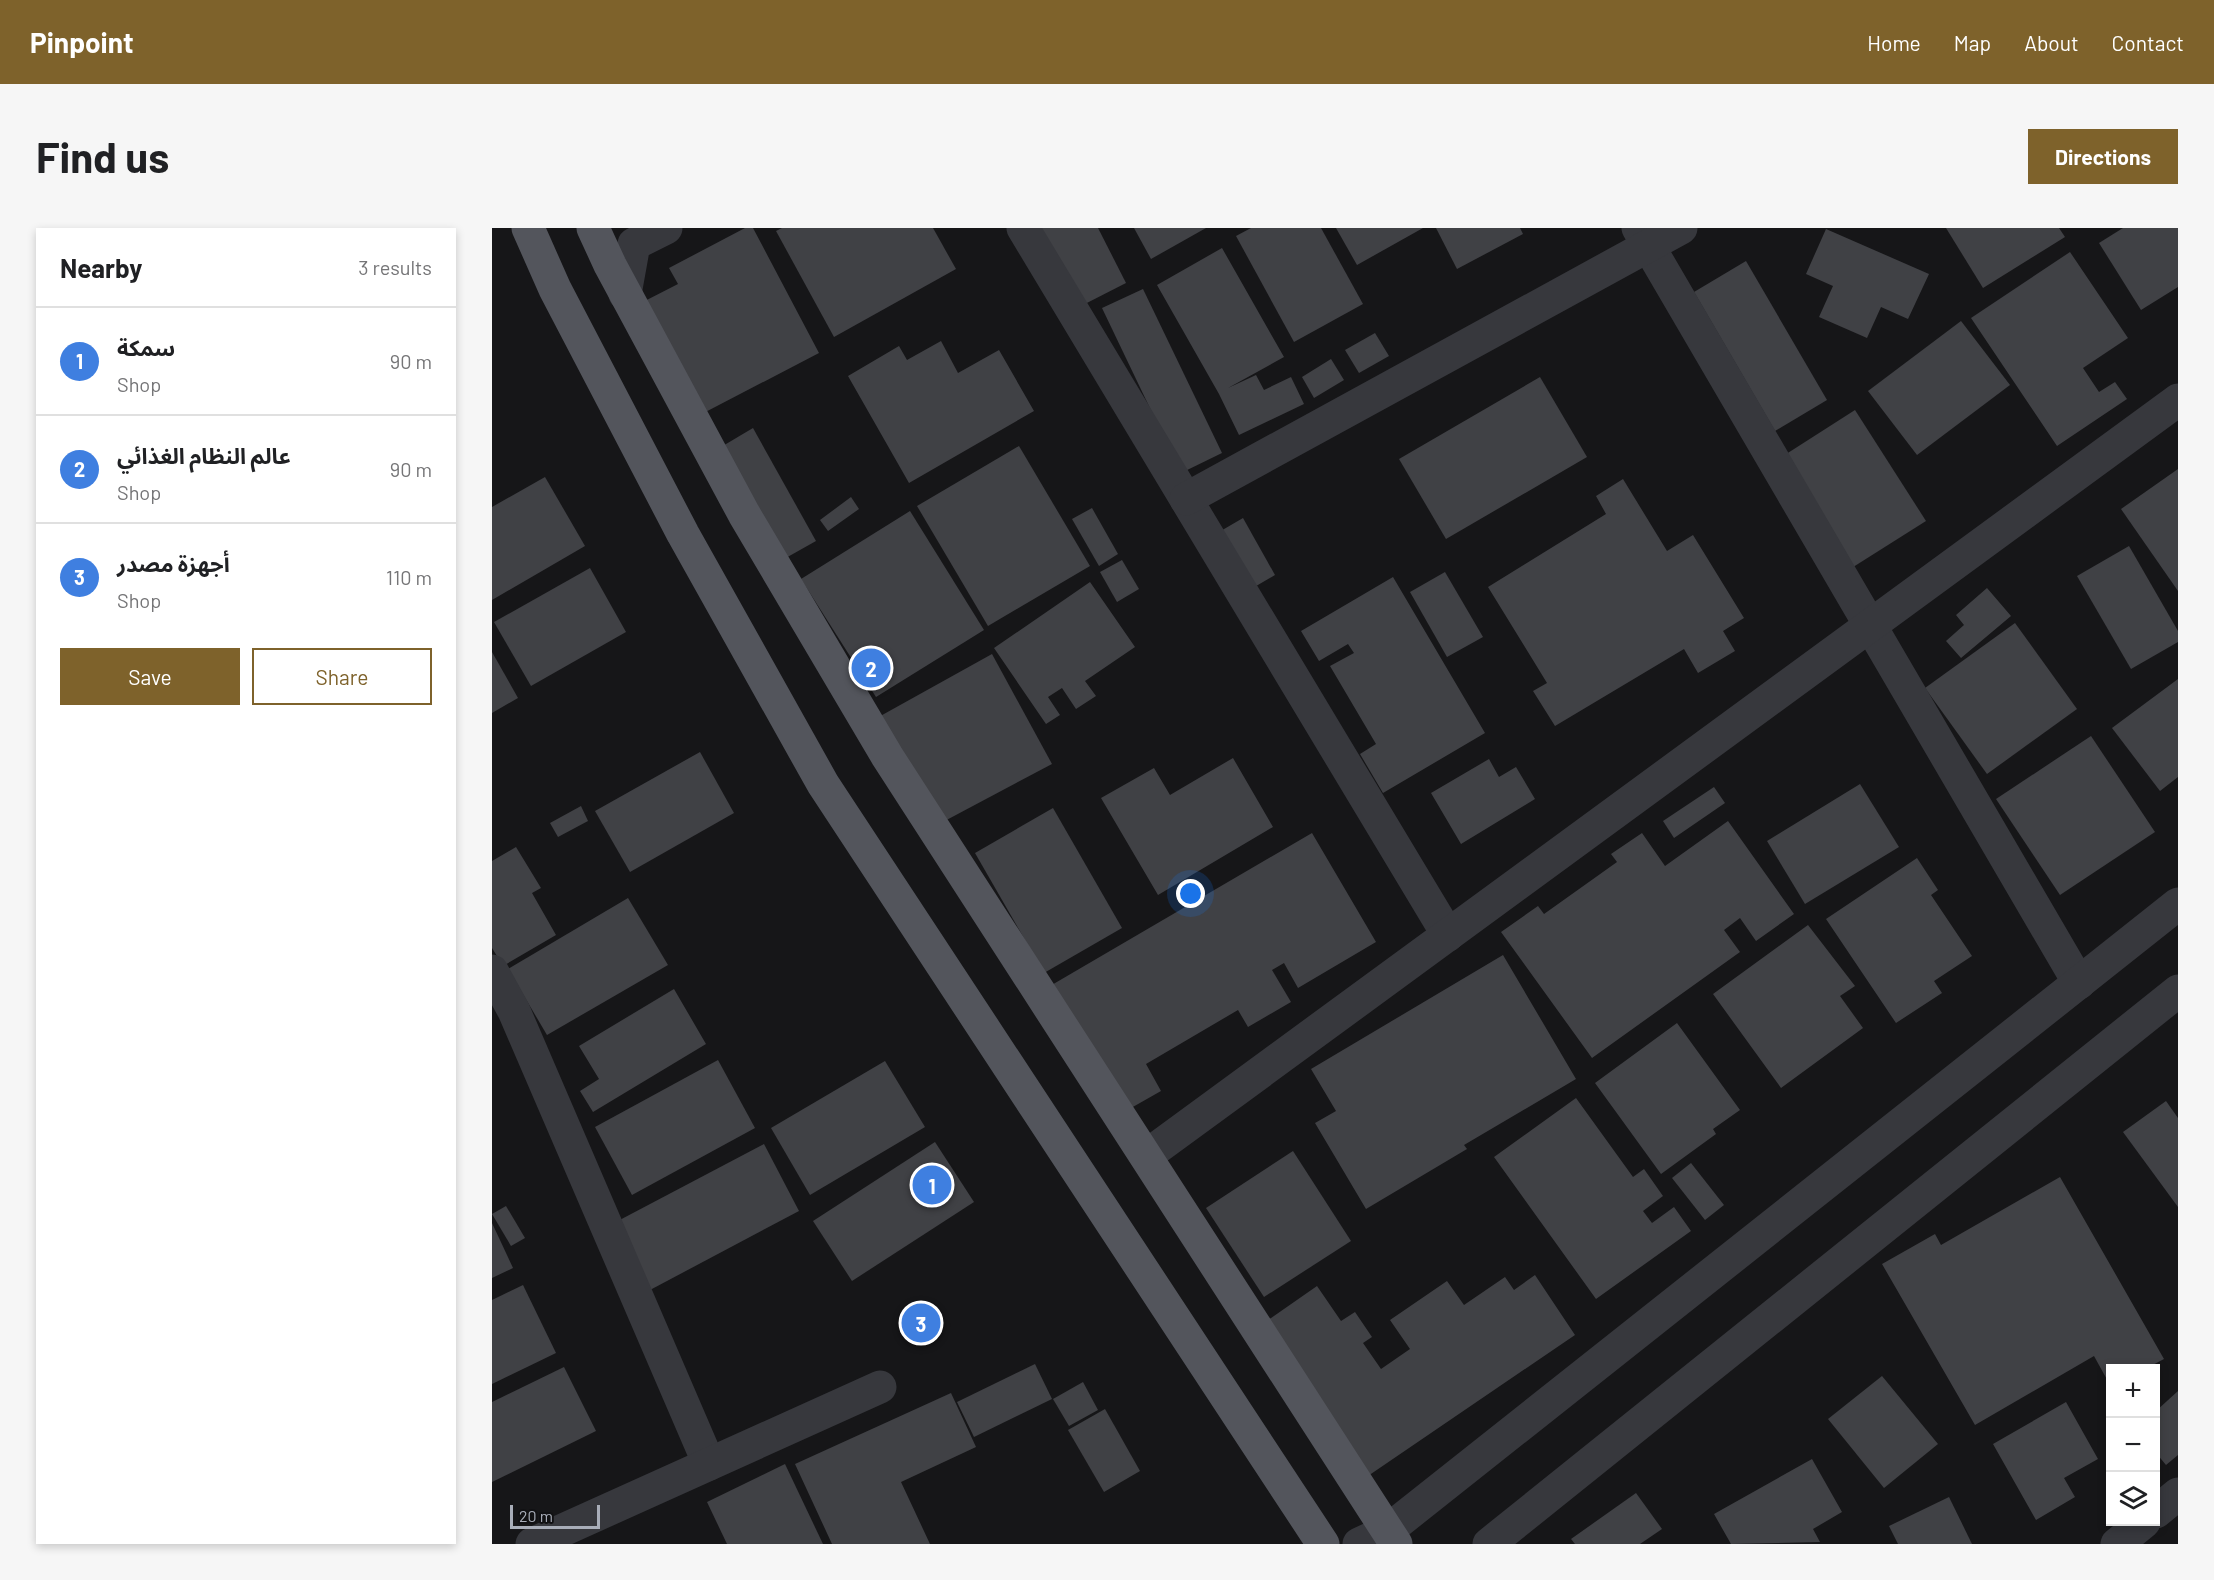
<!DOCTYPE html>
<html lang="en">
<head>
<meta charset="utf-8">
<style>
  body { margin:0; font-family:Barlow,"Noto Sans Arabic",sans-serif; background:#f6f6f6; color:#202124 }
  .controls { position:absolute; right:18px; bottom:18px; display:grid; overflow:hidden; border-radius:0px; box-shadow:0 3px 9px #0003 }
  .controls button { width:54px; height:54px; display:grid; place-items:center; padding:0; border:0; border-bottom:2px solid #e0e0e0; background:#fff; color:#202124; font:30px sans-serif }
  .scale { position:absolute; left:18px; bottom:15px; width:90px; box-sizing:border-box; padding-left:6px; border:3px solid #a8adb8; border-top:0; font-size:16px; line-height:21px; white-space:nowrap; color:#a8adb8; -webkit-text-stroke:4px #111113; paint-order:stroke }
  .you { position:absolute; left:699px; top:666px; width:21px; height:21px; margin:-15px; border:4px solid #fff; border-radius:50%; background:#1a73e8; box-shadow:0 0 0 9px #1a73e833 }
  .badge { display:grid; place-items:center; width:39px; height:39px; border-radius:50%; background:#7e622b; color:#fff; font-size:20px; font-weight:700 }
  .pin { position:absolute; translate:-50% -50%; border:3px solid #fff; box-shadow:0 2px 6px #0006 }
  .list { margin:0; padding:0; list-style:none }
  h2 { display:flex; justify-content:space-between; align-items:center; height:78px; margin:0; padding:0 24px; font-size:26px }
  h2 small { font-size:20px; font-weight:400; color:#757577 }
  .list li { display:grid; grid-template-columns:39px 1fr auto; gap:18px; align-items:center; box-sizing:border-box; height:108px; padding:0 24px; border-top:2px solid #e0e0e0 }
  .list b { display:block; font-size:22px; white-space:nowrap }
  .list p { margin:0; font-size:20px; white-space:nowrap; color:#757577 }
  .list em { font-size:20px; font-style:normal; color:#757577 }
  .actions { display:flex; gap:12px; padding:18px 24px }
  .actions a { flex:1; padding:14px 0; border:2px solid #7e622b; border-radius:0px; text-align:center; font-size:21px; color:#7e622b }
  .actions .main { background:#7e622b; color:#fff }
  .icon { flex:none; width:33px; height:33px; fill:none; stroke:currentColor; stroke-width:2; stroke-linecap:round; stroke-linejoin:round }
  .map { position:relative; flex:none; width:1686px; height:1316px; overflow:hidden; border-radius:0px }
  header { display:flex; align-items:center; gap:36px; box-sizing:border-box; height:84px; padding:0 30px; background:#7e622b; color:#fff }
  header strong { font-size:28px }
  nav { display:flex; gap:33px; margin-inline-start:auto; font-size:21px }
  .intro { display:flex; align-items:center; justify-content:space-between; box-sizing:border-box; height:144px; padding:0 36px }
  h1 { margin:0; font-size:42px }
  .button { padding:15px 27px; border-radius:0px; background:#7e622b; color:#fff; font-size:21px; font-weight:700 }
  main { display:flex; gap:36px; padding:0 36px }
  aside { flex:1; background:#fff; border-radius:0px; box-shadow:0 3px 9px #0003 }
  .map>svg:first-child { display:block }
  .building { fill:#404145 }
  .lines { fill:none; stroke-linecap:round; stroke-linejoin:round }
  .minor { stroke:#37383d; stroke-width:33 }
  .major { stroke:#53555c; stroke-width:33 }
</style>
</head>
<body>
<header>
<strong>Pinpoint</strong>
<nav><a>Home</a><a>Map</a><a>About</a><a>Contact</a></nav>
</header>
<div class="intro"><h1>Find us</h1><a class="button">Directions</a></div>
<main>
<aside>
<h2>Nearby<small>3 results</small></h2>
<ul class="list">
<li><span class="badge" style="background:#3f7fe0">1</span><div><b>سمكة</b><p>Shop</p></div><em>90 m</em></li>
<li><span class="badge" style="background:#3f7fe0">2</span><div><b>عالم النظام الغذائي</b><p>Shop</p></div><em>90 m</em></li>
<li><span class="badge" style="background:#3f7fe0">3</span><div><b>أجهزة مصدر</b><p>Shop</p></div><em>110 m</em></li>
</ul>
<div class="actions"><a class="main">Save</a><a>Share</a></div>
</aside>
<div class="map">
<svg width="1686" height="1316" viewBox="0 0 1686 1316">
  <rect width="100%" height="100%" fill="#161618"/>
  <g class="building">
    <polygon points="253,0 261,0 327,125 202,190 143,78 186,56 177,40"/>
    <polygon points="290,0 441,0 464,41 342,109 284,3"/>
    <polygon points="547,0 606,0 634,55 587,79"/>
    <polygon points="642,0 714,0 659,31"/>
    <polygon points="759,0 829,0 871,76 802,114 744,8"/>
    <polygon points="844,0 931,0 865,37"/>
    <polygon points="944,0 1028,0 1031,6 965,41"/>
    <polygon points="1454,0 1567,0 1573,9 1491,60"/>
    <polygon points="1631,0 1686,0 1686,59 1649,82 1607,15"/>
    <polygon points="1334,1 1437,46 1416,91 1389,79 1375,110 1327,89 1341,58 1314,46"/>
    <polygon points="730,20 792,129 736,160 764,147 772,162 799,149 812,176 747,207 727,166 665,57"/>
    <polygon points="1578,24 1636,110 1591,140 1607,164 1623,154 1635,171 1565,218 1479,90"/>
    <polygon points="1254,33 1335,172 1283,203 1202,64"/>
    <polygon points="651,61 730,225 689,245 610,80"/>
    <polygon points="1469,93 1518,157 1425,227 1376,163"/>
    <polygon points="883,105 897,128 867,145 853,122"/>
    <polygon points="449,113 466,145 507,122 542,183 417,255 356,148 407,118 415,132"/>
    <polygon points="839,131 852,152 822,170 810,149"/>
    <polygon points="1048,149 1095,229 954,311 907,231"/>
    <polygon points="1363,182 1434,293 1358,341 1288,230"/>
    <polygon points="261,200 324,313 292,331 229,219"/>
    <polygon points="527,218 598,338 496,398 425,278"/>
    <polygon points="1686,241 1686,363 1629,281"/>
    <polygon points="53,249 93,318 0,372 0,279"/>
    <polygon points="1131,251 1175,323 1201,307 1252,390 1231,403 1243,423 1206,445 1192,421 1063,498 1041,463 1055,455 996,359 1114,286 1104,268"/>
    <polygon points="359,269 367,281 336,303 328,292"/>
    <polygon points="600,280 626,326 607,338 580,291"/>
    <polygon points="418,283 492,402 384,469 309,351"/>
    <polygon points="751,290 783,347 759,361 727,304"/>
    <polygon points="1637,318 1686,403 1686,414 1639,441 1585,348"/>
    <polygon points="630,332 647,361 625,374 608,344"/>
    <polygon points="98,340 134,404 39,458 2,394"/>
    <polygon points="953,344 991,409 955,429 918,364"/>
    <polygon points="901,349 993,505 891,565 868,526 884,516 838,438 862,425 856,416 827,433 809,403"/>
    <polygon points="598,354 643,419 593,453 604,468 584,481 570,460 556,469 568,487 554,496 502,420"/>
    <polygon points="1495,360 1519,388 1469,430 1454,413 1472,397 1464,387"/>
    <polygon points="1523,395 1585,481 1495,546 1433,460"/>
    <polygon points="0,424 26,470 0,485"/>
    <polygon points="500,426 560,536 447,596 383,491"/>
    <polygon points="1686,451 1686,549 1668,563 1620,500"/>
    <polygon points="1599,508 1663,604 1568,667 1504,571"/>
    <polygon points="208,524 242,585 138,644 103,583"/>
    <polygon points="741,530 781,599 666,667 609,570 662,540 678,567"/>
    <polygon points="997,531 1007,549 1024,539 1043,571 969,616 939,565"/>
    <polygon points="1368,556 1407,619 1313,676 1275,613"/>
    <polygon points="1222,559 1233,575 1182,610 1171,593"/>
    <polygon points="89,578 96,593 66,609 58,595"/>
    <polygon points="561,580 630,700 552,745 483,625"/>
    <polygon points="1236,593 1302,686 1264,713 1248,690 1232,702 1248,724 1100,830 1009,704 1046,678 1052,686 1125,634 1119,626 1150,605 1173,638"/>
    <polygon points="820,605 884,714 806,760 792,735 780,742 799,774 756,799 746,782 654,836 669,863 632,884 558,758"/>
    <polygon points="24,619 49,660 40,665 64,707 11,738 0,720 0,633"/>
    <polygon points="1425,630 1446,662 1439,667 1480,728 1442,753 1450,765 1404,795 1334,691"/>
    <polygon points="136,670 176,737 55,807 16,741"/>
    <polygon points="1316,697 1363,758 1348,768 1371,800 1289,860 1221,766"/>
    <polygon points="1011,727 1084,851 972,917 975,921 874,981 823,895 844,883 819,841"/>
    <polygon points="182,761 214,816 101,884 88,863 107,851 87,818"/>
    <polygon points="1185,795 1248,882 1221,901 1224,906 1169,946 1103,855"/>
    <polygon points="226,832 263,900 140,967 103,899"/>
    <polygon points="393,833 433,899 318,967 279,900"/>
    <polygon points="1084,870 1141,949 1152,941 1171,968 1151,983 1160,995 1182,979 1199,1003 1104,1071 1002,929"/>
    <polygon points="1674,873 1686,890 1686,979 1631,904"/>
    <polygon points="443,914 482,974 360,1053 321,993"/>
    <polygon points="272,916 307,983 158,1062 122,995"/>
    <polygon points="801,923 859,1013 772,1069 714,980"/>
    <polygon points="1199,935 1232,977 1213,992 1180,950"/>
    <polygon points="1568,949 1672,1131 1655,1140 1618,1140 1618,1157 1602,1128 1483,1197 1390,1036 1443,1006 1449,1017"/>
    <polygon points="14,978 33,1010 19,1018 0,986"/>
    <polygon points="0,995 21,1040 0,1050"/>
    <polygon points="1043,1047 1083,1107 873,1250 769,1097 825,1058 849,1093 863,1084 880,1109 871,1115 889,1141 918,1121 898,1092 955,1053 972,1077 1013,1049 1022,1062"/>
    <polygon points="31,1057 64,1125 0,1156 0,1072"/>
    <polygon points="543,1136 560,1171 482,1209 465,1174"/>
    <polygon points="72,1139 104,1203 0,1254 0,1174"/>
    <polygon points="1390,1148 1446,1216 1392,1260 1336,1191"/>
    <polygon points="591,1154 606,1182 577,1198 561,1171"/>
    <polygon points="1686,1163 1686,1227 1674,1237 1664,1225 1664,1183"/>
    <polygon points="459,1165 484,1219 409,1254 438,1316 340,1316 303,1236"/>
    <polygon points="1574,1174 1606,1231 1572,1250 1583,1269 1544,1292 1501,1216"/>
    <polygon points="613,1181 648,1243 612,1264 576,1202"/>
    <polygon points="1320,1231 1350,1284 1321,1301 1328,1314 1239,1316 1222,1286"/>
    <polygon points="293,1236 331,1316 235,1316 215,1274"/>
    <polygon points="1144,1265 1170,1301 1148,1316 1083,1316 1079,1311"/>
    <polygon points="1457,1269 1480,1316 1406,1316 1397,1298"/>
  </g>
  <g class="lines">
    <g class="minor">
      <polyline points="531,0 956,707"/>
      <polyline points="1146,0 1587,755"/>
      <polyline points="133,66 142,16 174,0"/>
      <polyline points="694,271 1189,0"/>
      <polyline points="0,743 22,783 217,1236"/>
      <polyline points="654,928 1686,172"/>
      <polyline points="1664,1284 1686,1266"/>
      <polyline points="40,1316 388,1159"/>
      <polyline points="867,1316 895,1303 1686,676"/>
      <polyline points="997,1316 1686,763"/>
      <polyline points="1625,1316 1652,1294"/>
    </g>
    <g class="major">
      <polyline points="36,0 63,61 191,306 331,556 831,1316"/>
      <polyline points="101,0 118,37 252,286 395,528 904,1316"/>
    </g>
  </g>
</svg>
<div class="controls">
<button>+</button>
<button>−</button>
<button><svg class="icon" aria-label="layers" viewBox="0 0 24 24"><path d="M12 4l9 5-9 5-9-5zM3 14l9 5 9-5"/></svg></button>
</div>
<div class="scale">20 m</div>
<div class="you"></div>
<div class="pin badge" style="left:440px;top:957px;background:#3f7fe0">1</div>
<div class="pin badge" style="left:379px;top:440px;background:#3f7fe0">2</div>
<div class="pin badge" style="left:429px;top:1095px;background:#3f7fe0">3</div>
</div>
</main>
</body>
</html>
